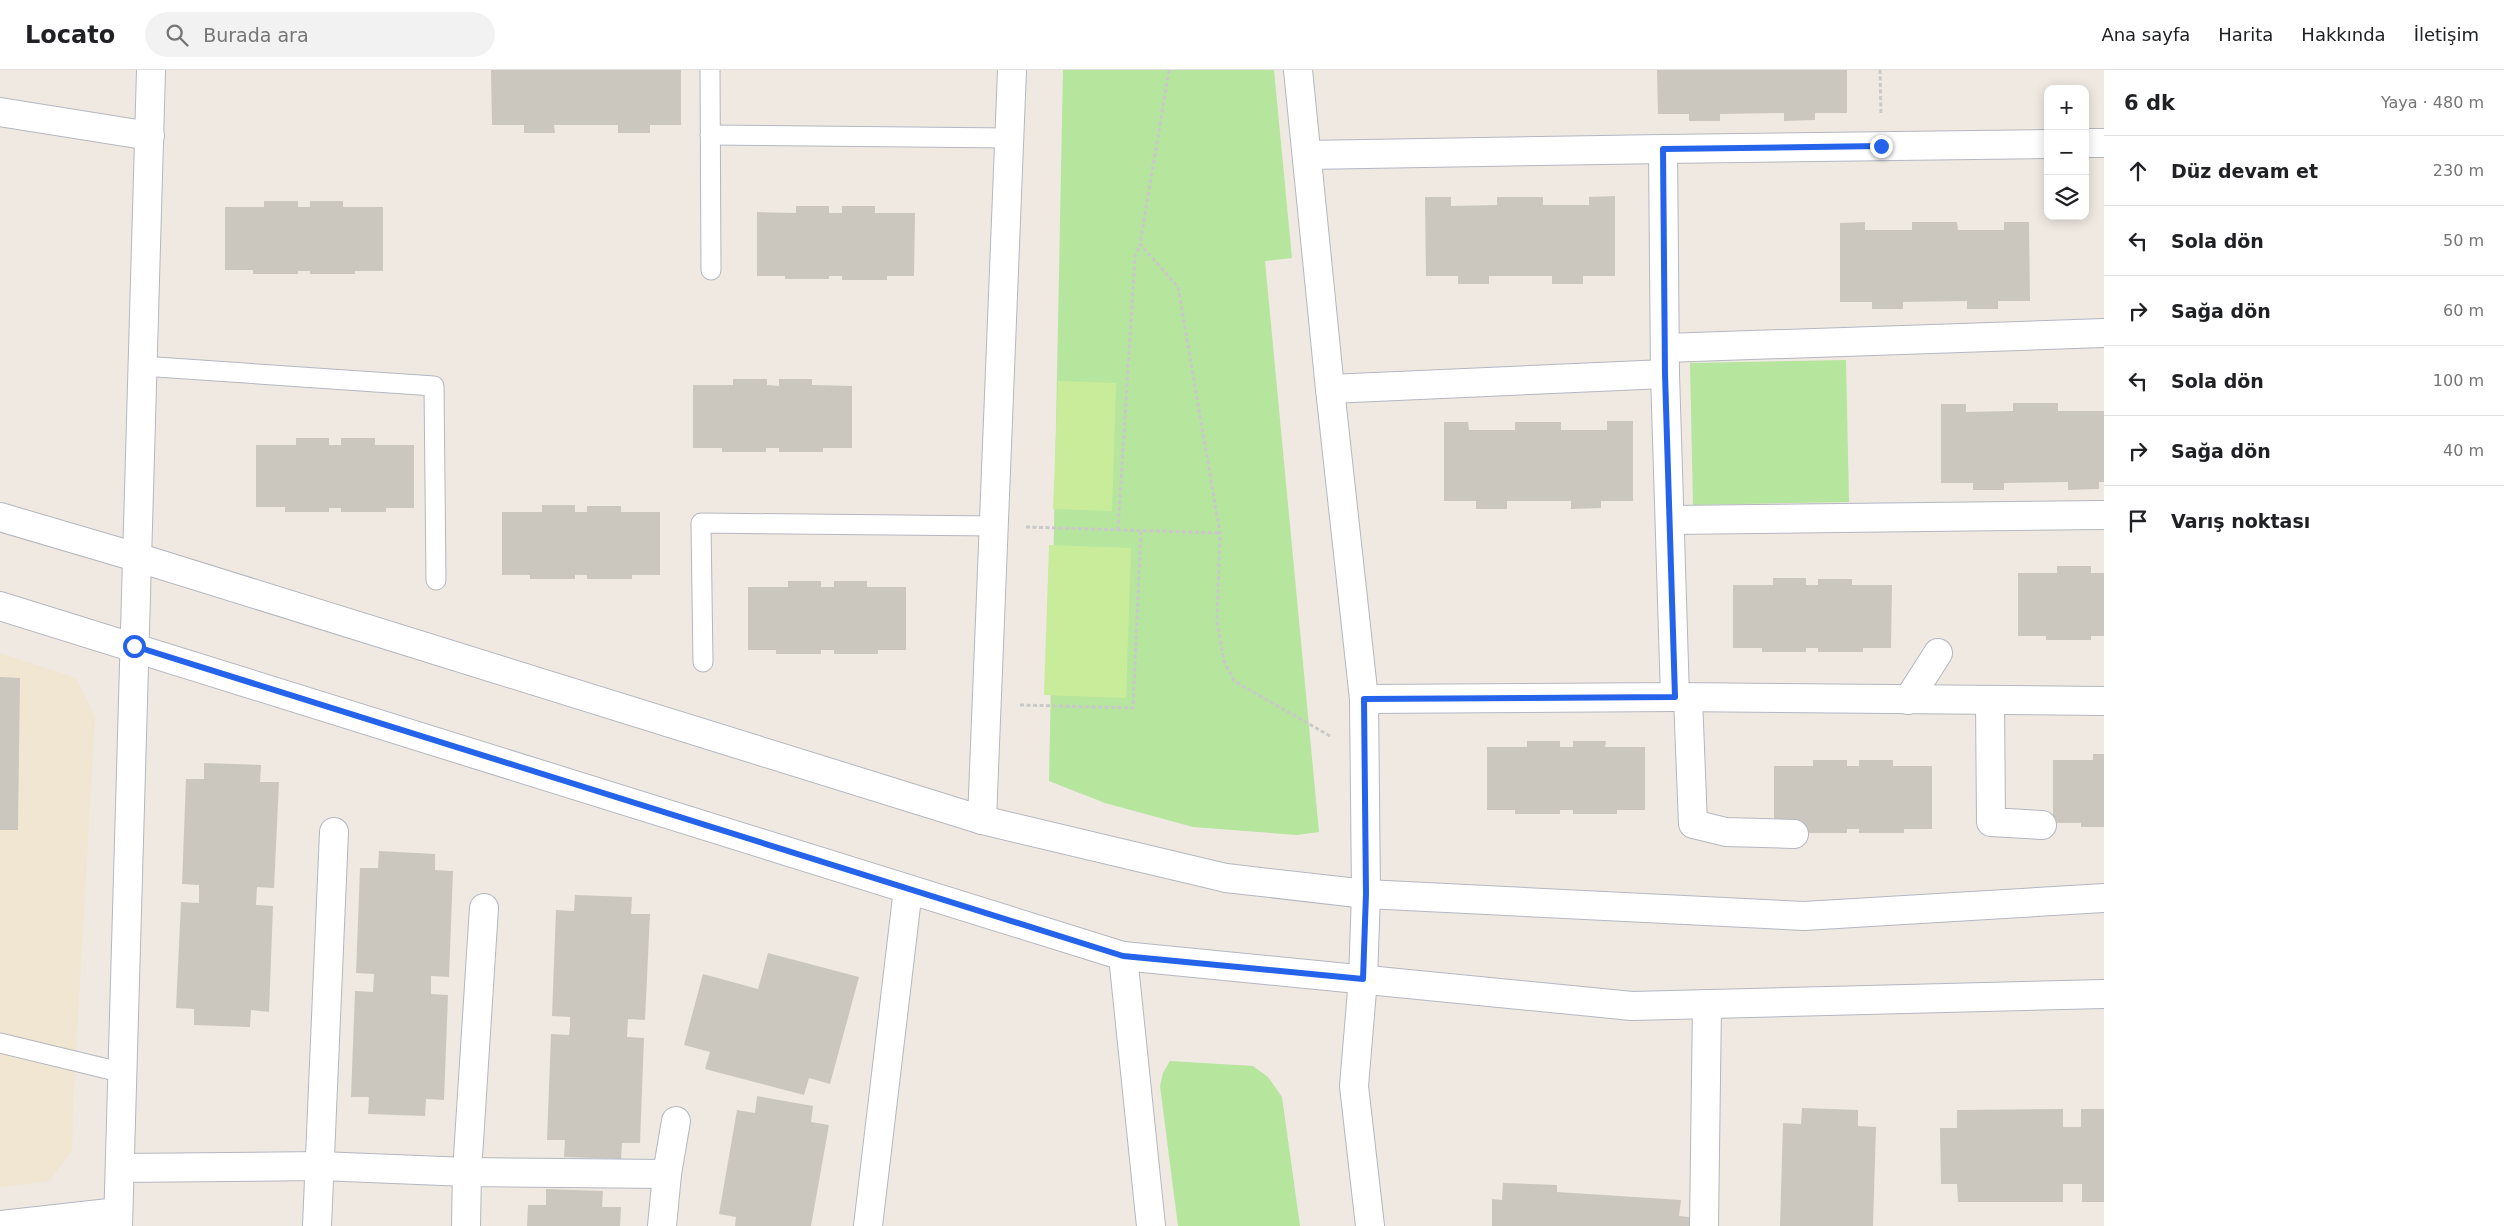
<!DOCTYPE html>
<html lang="tr">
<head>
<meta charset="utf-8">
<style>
  body { margin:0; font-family:"DejaVu Sans",sans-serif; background:#f2f2f2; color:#202124 }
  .controls { position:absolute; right:15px; top:15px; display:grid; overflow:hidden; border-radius:10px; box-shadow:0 2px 12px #0003 }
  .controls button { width:45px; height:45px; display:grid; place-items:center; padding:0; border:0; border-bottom:1px solid #e0e0e0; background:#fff; color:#202124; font:25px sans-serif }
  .stop { position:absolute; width:15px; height:15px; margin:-11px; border:4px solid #2563eb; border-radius:50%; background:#fff }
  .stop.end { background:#2563eb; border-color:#fff; box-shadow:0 1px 5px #0008 }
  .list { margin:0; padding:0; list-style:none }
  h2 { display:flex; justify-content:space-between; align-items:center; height:65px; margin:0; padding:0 20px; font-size:21px }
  h2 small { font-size:16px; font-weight:400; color:#757577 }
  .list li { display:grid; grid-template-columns:32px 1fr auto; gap:15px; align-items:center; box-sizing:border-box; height:70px; padding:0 20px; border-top:1px solid #e0e0e0 }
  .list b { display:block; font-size:19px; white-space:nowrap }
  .list em { font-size:16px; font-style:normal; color:#757577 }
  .icon { flex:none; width:28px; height:28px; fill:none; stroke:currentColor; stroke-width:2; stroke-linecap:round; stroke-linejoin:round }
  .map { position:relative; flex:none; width:2104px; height:1156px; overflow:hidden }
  header { display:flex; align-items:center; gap:30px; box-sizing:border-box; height:70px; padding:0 25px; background:#fff; border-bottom:1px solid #e0e0e0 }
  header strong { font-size:24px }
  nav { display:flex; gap:28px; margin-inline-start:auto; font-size:18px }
  .search { width:350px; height:45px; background:#f2f2f2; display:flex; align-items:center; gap:12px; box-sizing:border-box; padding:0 18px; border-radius:28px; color:#757577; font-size:19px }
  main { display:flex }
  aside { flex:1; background:#fff }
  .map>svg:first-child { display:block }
  .education { fill:#f0e6d1 }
  .green { fill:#b6e59e }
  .pitch { fill:#c9ec9a }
  .building { fill:#cbc7bf }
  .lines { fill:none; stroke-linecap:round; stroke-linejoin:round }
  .lane-casing { stroke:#b4b7c1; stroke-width:21 }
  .street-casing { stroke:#b4b7c1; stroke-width:30 }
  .secondary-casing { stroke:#b4b7c1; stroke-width:30 }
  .path { stroke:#c9c9c9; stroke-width:3; stroke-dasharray:4 2.5; stroke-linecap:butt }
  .lane { stroke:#fff; stroke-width:19 }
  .street { stroke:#fff; stroke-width:28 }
  .secondary { stroke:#fff; stroke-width:28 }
  .route { stroke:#2563eb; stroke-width:6 }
</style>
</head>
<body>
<header>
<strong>Locato</strong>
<div class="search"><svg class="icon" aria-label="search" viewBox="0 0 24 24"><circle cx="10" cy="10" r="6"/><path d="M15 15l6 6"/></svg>Burada ara</div>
<nav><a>Ana sayfa</a><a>Harita</a><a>Hakkında</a><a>İletişim</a></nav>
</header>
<main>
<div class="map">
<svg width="2104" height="1156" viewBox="0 0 2104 1156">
  <rect width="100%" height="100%" fill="#efe9e1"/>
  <polygon class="education" points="0,583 76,608 95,647 74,1018 72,1081 49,1111 0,1117"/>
  <g class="green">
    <polygon points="1063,0 1274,0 1292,188 1265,191 1319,762 1297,765 1193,757 1105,733 1049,711"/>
    <polygon points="1846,290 1849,432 1693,435 1690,293"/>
    <polygon points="1170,991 1253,996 1268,1007 1282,1027 1300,1156 1178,1156 1160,1016 1163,1003"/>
  </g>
  <g class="pitch">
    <polygon points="1058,311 1116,313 1112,441 1053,439"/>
    <polygon points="1049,475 1131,478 1126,628 1044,625"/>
  </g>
  <g class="building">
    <polygon points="491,0 681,0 681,55 650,55 650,63 618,63 618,55 554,55 555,63 524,63 524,55 492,55"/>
    <polygon points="1657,0 1847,0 1847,43 1815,43 1815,50 1784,51 1784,43 1720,44 1720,51 1689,51 1689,44 1658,44"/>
    <polygon points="1615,126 1615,206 1583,206 1583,214 1552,214 1552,206 1489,206 1489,214 1458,214 1458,206 1426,206 1425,127 1451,127 1451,136 1497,135 1497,127 1543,127 1543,135 1589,135 1589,127"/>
    <polygon points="264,131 298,131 298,137 310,137 310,131 343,131 343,137 383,137 383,201 355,201 355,204 310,204 310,201 298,201 298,204 253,204 253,200 225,200 225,137 264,137"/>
    <polygon points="796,136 829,136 829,143 842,143 842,136 875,136 875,143 915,143 914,206 887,206 887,210 842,210 842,206 829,206 829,209 785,209 785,206 757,206 757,142 796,143"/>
    <polygon points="1865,152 1865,160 1912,160 1912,152 1957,152 1958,160 2004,160 2004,152 2029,152 2030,231 1998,231 1998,239 1967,239 1967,231 1903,232 1903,239 1872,239 1872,232 1840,232 1840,153"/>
    <polygon points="733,309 767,309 767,315 779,316 779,309 812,309 812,315 852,316 852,378 823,378 823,382 779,382 779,378 766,378 766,382 722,382 722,378 693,378 693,315 733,315"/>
    <polygon points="2013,333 2058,333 2058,341 2104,341 2104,412 2099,412 2099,419 2068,420 2068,412 2004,413 2004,420 1973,420 1973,413 1941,413 1941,334 1966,334 1966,342 2013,341"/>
    <polygon points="1607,351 1633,351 1633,431 1601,431 1601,438 1571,439 1571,431 1507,431 1507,439 1476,439 1476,431 1444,431 1444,352 1468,352 1469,360 1515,360 1515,352 1561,352 1561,360 1607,360"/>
    <polygon points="296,368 329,368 329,375 341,375 341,368 375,368 375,375 414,375 414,438 386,438 386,442 341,442 341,438 329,438 329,442 285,442 285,437 256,437 256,375 296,375"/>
    <polygon points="542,435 575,435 575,442 587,442 587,436 621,436 621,442 660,442 660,505 632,505 632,509 587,509 587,505 575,505 575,509 530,509 530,505 502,505 502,442 542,442"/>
    <polygon points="2057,496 2091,496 2091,503 2104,503 2104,566 2091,566 2091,570 2046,570 2046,566 2018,566 2018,503 2057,503"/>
    <polygon points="1773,508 1806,508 1806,515 1818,515 1818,509 1852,509 1852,515 1892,515 1891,578 1863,578 1863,582 1818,582 1818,578 1806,578 1806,582 1762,582 1762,578 1733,578 1733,515 1773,515"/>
    <polygon points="788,511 821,511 821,517 834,517 834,511 867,511 867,517 906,517 906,580 878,580 878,584 834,584 834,580 821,580 821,584 776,584 776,580 748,580 748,517 788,517"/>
    <polygon points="0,607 20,608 18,760 0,760"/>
    <polygon points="1527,671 1560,671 1560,677 1573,677 1573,671 1606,671 1605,677 1645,677 1645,740 1617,740 1617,744 1573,744 1573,740 1560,740 1560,744 1515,744 1515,740 1487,740 1487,677 1527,677"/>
    <polygon points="2093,684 2104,684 2104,757 2081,757 2081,753 2053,753 2053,690 2093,690"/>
    <polygon points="1813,690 1847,690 1847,696 1859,696 1859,690 1893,690 1893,696 1932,696 1932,759 1904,759 1904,763 1859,763 1859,759 1847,759 1847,763 1803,763 1774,758 1774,696 1813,696"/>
    <polygon points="204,693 261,695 260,712 279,712 274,818 257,817 256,835 273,836 269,942 251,940 250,957 194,955 194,939 176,938 181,832 199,833 199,815 182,814 186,709 204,709"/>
    <polygon points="379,781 435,784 435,800 453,801 449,907 431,906 431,924 448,925 444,1030 426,1029 425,1046 368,1044 369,1027 351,1027 355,921 373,922 374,904 356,903 360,798 378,798"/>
    <polygon points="575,825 632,827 631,844 650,844 645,950 628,949 627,967 644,968 640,1073 622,1073 621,1089 564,1087 565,1070 547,1070 551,964 569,965 570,956 570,947 552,946 556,840 574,841"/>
    <polygon points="768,883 859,907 830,1014 809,1008 804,1025 705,999 710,982 684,975 703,904 758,919"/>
    <polygon points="757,1026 813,1036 811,1052 829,1055 811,1156 735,1156 736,1147 719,1144 737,1040 755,1043"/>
    <polygon points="1802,1038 1858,1040 1858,1056 1876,1057 1873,1156 1780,1156 1783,1053 1801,1054"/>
    <polygon points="2063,1039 2063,1057 2081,1057 2081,1039 2104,1039 2104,1132 2082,1132 2082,1114 2063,1114 2063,1132 1958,1132 1957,1114 1941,1114 1940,1058 1957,1058 1957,1040"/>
    <polygon points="1503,1113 1557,1115 1557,1122 1681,1130 1679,1146 1690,1147 1689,1156 1492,1156 1492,1129 1502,1130"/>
    <polygon points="546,1119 603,1121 602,1137 621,1137 620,1156 527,1156 528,1135 546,1135"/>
  </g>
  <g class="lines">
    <defs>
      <g id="lane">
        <polyline points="710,0 711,200"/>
        <polyline points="710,65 1009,68"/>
        <polyline points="142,296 434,316 436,510"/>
        <polyline points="703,592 701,453 994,456"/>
        <polyline points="0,973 124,1003"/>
      </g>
      <g id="street">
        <polyline points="1298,0 1330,319 1364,629 1366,824"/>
        <polyline points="0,42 150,66"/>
        <polyline points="2085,73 2104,73"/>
        <polyline points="1663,79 2048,74"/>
        <polyline points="1307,85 1663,79 1665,304 1330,319"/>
        <polyline points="1665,278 2104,263"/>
        <polyline points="1670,450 2104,445"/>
        <polyline points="1675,627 2104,631"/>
        <polyline points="1688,628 1693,754 1726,762 1794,764"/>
        <polyline points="1364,629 1675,627 1665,304"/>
        <polyline points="1908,630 1938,583"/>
        <polyline points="1990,630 1991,752 2042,755"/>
        <polyline points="982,750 1012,0"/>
        <polyline points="120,1098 320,1096 467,1102 484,838"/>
        <polyline points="0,1155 118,1142"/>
        <polyline points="118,1156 151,0"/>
        <polyline points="317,1156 334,762"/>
        <polyline points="466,1156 467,1102 667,1104 676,1051"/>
        <polyline points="662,1156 667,1104"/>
        <polyline points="868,1156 908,819"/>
        <polyline points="1704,1156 1707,934"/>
      </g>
      <g id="secondary">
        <polyline points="0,447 136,487 982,750 1226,808 1366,824 1804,846 2104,828"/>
        <polyline points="0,536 1123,886 1632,936 2104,924"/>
        <polyline points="1366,824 1363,909 1354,1016 1370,1156"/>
        <polyline points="1123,886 1151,1156"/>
      </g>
    </defs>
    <use href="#lane" class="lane-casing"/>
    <use href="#street" class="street-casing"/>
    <use href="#secondary" class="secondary-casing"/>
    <g class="path">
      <polyline points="1169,0 1140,174 1178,217 1220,463 1217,552 1224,591 1234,611 1330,666"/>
      <polyline points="1880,0 1881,44"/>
      <polyline points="1026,457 1220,463"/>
      <polyline points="1118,460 1135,186 1140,174"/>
      <polyline points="1020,635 1133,638 1141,460"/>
    </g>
    <use href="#lane" class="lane"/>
    <use href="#street" class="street"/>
    <use href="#secondary" class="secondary"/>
  </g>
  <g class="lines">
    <polyline class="route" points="134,576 1123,886 1363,909 1366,824 1364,629 1675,627 1665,304 1663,79 1881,76"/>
  </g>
</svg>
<div class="controls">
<button>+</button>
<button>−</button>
<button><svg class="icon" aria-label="layers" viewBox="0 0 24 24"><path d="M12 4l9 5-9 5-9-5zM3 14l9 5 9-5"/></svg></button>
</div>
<div class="stop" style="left:134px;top:576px"></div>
<div class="stop end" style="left:1881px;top:76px"></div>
</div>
<aside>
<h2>6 dk<small>Yaya · 480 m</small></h2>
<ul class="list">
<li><svg class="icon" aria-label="ahead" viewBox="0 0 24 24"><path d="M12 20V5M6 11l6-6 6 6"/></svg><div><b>Düz devam et</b></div><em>230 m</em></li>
<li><svg class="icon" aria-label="left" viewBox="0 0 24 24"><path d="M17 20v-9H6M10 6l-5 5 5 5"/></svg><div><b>Sola dön</b></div><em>50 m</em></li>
<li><svg class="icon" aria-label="right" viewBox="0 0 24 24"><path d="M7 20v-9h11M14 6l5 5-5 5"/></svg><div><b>Sağa dön</b></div><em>60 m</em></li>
<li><svg class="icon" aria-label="left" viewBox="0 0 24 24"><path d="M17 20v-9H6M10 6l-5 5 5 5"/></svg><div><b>Sola dön</b></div><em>100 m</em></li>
<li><svg class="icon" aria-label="right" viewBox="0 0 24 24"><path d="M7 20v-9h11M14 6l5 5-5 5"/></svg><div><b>Sağa dön</b></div><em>40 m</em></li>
<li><svg class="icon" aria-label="arrive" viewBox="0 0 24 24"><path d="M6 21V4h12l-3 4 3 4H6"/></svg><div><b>Varış noktası</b></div></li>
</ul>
</aside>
</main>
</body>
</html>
